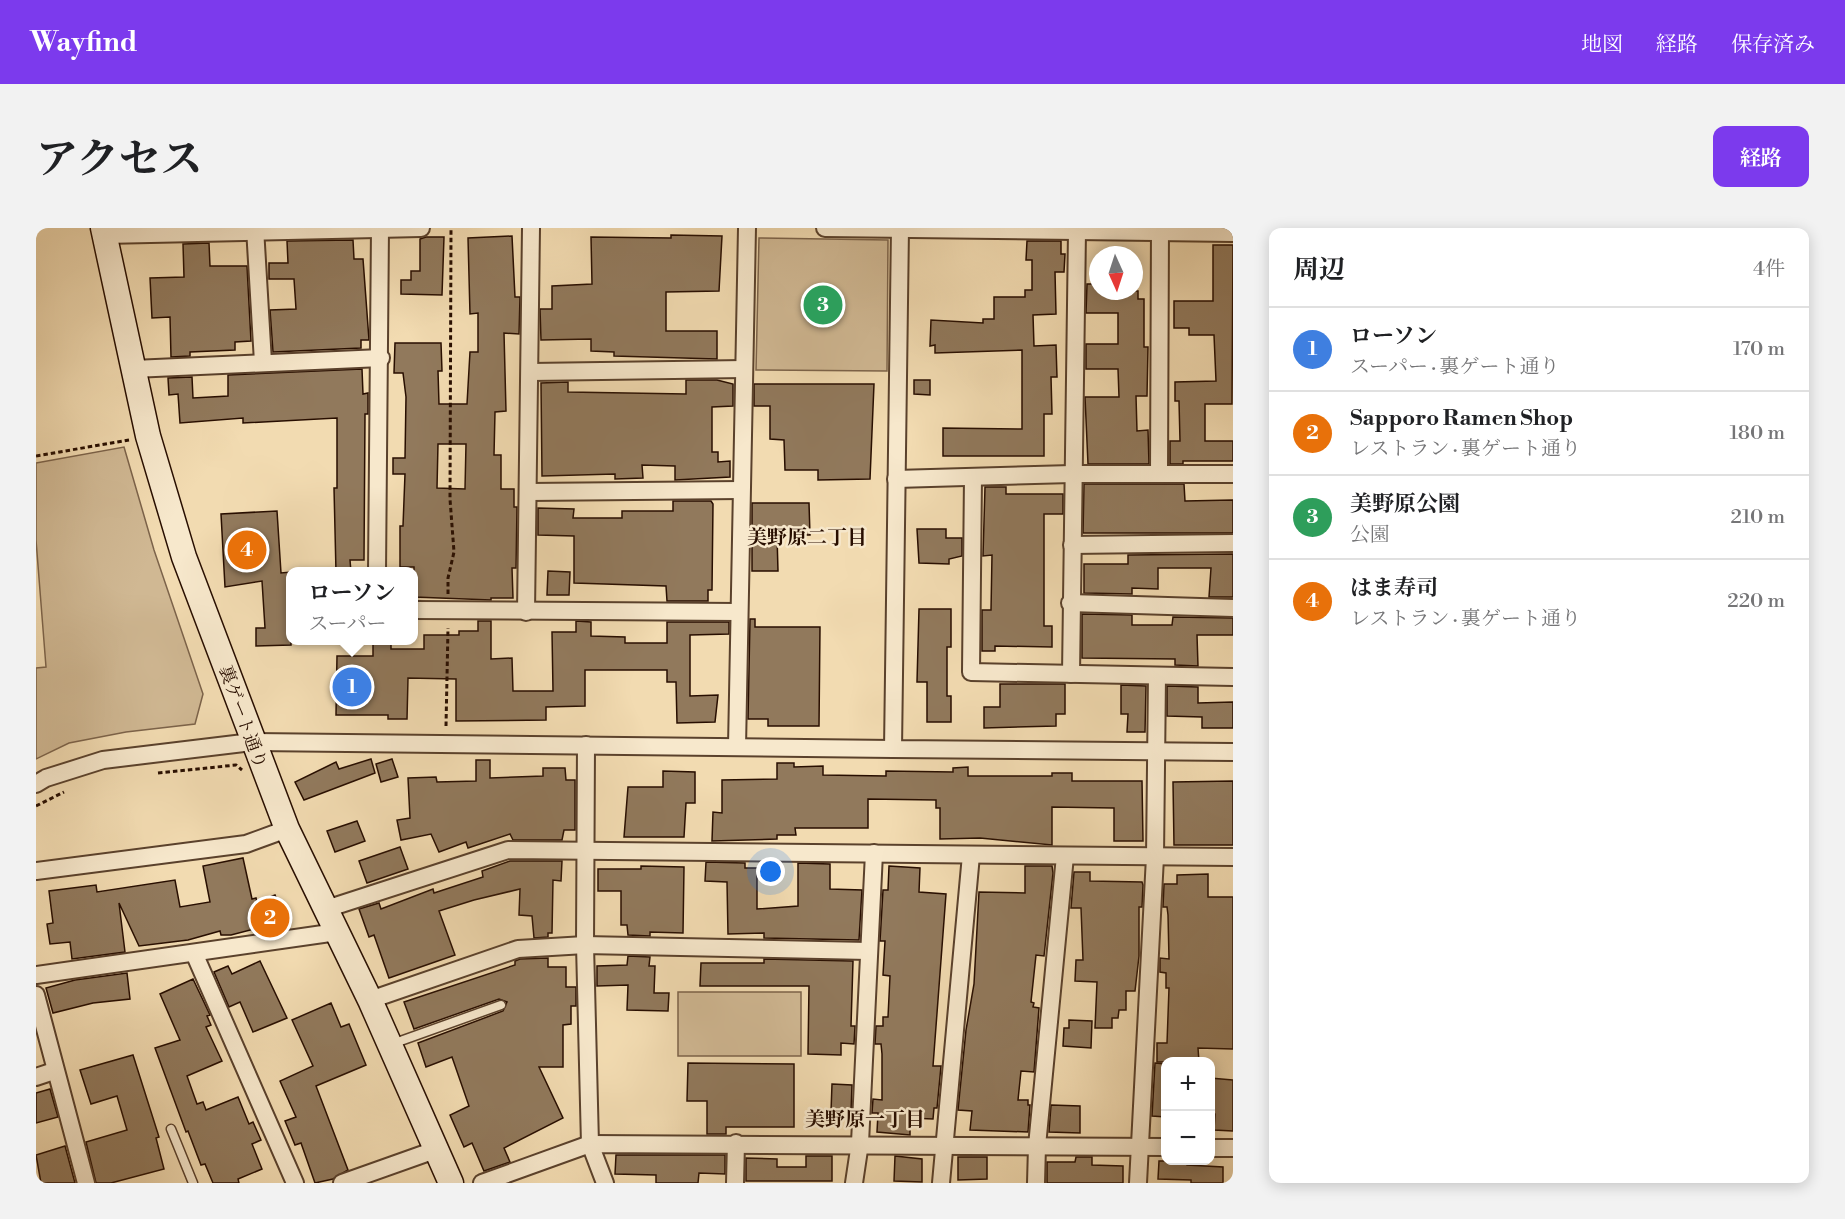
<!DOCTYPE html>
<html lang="ja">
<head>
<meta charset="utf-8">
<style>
  body { margin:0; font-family:"Libre Bodoni","Noto Serif JP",serif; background:#f2f2f2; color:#202124 }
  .controls { position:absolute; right:18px; bottom:18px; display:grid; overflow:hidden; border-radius:12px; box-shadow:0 3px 15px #0003 }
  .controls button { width:54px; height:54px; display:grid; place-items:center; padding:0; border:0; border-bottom:2px solid #e0e0e0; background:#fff; color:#202124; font:30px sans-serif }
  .compass { position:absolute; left:1053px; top:18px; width:54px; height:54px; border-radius:50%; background:#fff; box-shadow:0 3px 15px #0003; rotate:177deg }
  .you { position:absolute; left:735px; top:644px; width:21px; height:21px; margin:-15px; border:4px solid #fff; border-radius:50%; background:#1a73e8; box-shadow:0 0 0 9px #1a73e833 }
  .badge { display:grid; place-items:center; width:39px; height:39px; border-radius:50%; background:#7c3aed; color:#fff; font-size:20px; font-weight:700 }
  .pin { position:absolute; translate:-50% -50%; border:3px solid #fff; box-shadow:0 2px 6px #0006 }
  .popup { position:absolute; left:250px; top:339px; width:132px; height:78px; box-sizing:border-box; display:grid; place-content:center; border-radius:12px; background:#fff; filter:drop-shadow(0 2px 4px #0005); font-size:20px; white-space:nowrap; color:#757577 }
  .popup b { font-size:22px; color:#202124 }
  .popup::after { content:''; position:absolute; left:50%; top:100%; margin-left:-12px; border:12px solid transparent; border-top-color:#fff }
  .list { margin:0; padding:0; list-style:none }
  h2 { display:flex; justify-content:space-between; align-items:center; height:78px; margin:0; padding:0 24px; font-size:26px }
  h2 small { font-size:20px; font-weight:400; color:#757577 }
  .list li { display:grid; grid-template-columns:39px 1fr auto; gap:18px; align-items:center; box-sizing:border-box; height:84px; padding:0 24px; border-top:2px solid #e0e0e0 }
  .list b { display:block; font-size:22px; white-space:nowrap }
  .list p { margin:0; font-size:20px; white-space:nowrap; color:#757577 }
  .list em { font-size:20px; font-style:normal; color:#757577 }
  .map { position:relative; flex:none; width:1197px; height:955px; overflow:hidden; border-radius:12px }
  header { display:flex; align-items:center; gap:36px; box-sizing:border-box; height:84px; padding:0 30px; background:#7c3aed; color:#fff }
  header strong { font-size:28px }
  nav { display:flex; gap:33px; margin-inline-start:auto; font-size:21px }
  .intro { display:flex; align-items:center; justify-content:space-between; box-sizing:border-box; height:144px; padding:0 36px }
  h1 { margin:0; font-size:42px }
  .button { padding:15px 27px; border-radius:12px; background:#7c3aed; color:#fff; font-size:21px; font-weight:700 }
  main { display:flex; gap:36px; padding:0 36px }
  aside { flex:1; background:#fff; border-radius:12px; box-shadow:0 3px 15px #0003 }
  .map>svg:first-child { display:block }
  .green { fill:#d0b893; stroke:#7c634a; stroke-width:1.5 }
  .building { fill:#91795c; stroke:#280e00; stroke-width:1.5; fill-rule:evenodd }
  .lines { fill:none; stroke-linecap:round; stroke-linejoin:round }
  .lane-casing { stroke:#5a412c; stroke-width:11 }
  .street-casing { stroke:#5a412c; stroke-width:20 }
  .secondary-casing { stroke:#280e00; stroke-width:27 }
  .path { stroke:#280e00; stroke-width:3; stroke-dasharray:4.5 3; stroke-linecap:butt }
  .lane { stroke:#f7e8cc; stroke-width:8 }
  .street { stroke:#f7e8cc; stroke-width:16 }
  .secondary { stroke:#f7e8cc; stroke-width:24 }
  .labels { text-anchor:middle; stroke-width:5; stroke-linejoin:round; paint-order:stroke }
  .street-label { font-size:18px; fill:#280e00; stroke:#f7e8cc }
  .neighbourhood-label { font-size:20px; font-weight:bold; fill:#280e00; stroke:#f7e8cc }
</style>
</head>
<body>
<header>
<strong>Wayfind</strong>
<nav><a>地図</a><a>経路</a><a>保存済み</a></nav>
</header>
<div class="intro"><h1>アクセス</h1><a class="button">経路</a></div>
<main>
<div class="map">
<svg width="1197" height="955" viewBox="0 0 1197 955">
  <rect width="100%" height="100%" fill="#f2dbb1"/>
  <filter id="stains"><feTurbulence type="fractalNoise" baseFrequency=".00333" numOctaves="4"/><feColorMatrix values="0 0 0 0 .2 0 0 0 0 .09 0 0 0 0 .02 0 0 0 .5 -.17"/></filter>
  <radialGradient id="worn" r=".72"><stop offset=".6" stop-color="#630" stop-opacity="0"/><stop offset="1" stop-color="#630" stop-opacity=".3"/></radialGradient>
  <g class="green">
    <polygon points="723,10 852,12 851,143 720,142"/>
    <polygon points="88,219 118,322 167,466 159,496 90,504 33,515 0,531 0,440 10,439 0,312 0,235"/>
    <rect x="642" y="764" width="123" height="64"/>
  </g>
  <g class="building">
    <polygon points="635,7 686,8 683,63 630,64 630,103 681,103 681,131 578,128 578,124 555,123 555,111 505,112 504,81 516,81 516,58 556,56 555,9 635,10"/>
    <path d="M476,8L479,69H484L483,106L468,105L470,183L459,184L458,227H465V261H478V279H481L480,340H476L477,370H455V372L378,369V339H364V298H367L369,246H357V230H369L370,169L367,145H358L359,115H405L406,143H402L403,176H431L434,124H442V85L434,86L432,10ZM402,216H430L429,261L401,260Z"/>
    <polygon points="390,9 408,9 406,67 365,66 365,52 375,52 375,43 384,43 384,11"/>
    <polygon points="317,12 318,31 327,31 333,112 325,112 325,120 237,124 234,82 260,81 258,51 233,51 233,35 252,35 251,13"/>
    <polygon points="991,13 1025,13 1025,26 1029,26 1028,44 1019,44 1020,86 997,87 998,118 1020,117 1021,149 1015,149 1016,186 1008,186 1008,228 907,228 907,200 986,201 986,122 899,125 899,117 894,118 895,92 947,95 947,91 958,91 958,69 989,69 989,62 996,62 996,32 990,32"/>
    <polygon points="173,15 174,38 211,38 215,113 199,114 199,122 154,124 154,128 135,129 134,89 116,90 114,50 148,49 147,16"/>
    <polygon points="1177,17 1197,17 1196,176 1169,176 1169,213 1197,213 1197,233 1147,233 1147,236 1134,236 1134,213 1144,213 1143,173 1139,173 1139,154 1180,153 1178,107 1153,107 1153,100 1138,100 1138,73 1177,73"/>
    <polygon points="1051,56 1062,56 1062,63 1102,63 1102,71 1108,71 1108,119 1112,119 1111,168 1100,168 1101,203 1112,202 1113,236 1052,236 1049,169 1083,169 1082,141 1050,141 1050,116 1082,116 1082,85 1050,85"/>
    <polygon points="326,141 327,166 332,165 332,186 329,186 328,332 314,332 315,344 300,344 298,260 301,260 301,190 207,195 207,190 144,195 142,166 133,167 132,150 156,149 157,170 192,168 192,147"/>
    <polygon points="650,152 681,152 697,156 697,178 676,179 676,224 682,224 682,234 694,233 694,249 639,252 639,238 606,237 607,250 579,251 579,246 506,248 505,155 532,154 532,164 650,166"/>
    <polygon points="878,152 894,152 894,167 878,166"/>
    <polygon points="718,156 838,156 834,251 782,252 782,242 749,242 748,212 734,211 734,178 718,178"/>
    <polygon points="1048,256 1148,256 1149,273 1197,272 1197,305 1047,305"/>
    <polygon points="949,259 970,259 970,266 1027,266 1027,286 1008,286 1008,398 1016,398 1016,419 959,418 959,423 946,423 946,382 955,382 956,327 947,328"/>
    <polygon points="637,273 675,273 677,276 676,362 672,362 672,373 631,373 630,358 538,355 538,308 502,307 502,280 538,281 537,290 586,290 586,283 637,283"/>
    <polygon points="716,275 773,275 774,307 741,307 742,343 716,343"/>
    <polygon points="241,283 245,345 255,344 255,417 220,418 220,400 229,400 226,353 189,359 185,286"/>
    <polygon points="881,301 910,301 910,310 926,310 926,328 913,331 913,336 883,335"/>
    <polygon points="1197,326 1197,369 1173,369 1175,340 1122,340 1122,361 1096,360 1096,366 1048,365 1048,336 1092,336 1092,327"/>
    <polygon points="512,343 534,344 533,367 511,367"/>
    <polygon points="883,381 915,381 915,419 911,419 911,468 915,468 915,494 891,494 891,454 881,454"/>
    <polygon points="1046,386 1096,387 1096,397 1136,397 1137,389 1197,390 1197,407 1161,407 1162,438 1139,437 1139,431 1046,430"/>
    <polygon points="714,391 719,391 719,399 784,399 783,498 732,498 732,491 712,491"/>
    <polygon points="442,393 455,393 455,431 476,430 477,463 517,463 516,404 540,404 540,393 555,394 555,408 589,409 589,415 631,415 631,394 693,394 693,406 654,407 654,468 682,467 679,494 641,495 640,454 631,454 631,442 549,442 549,478 510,479 510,492 420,493 420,451 372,450 371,491 352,491 352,487 300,487 301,428 337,428 337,412 355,412 355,421 388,421 388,407 423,407 423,403 442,403"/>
    <polygon points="964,456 1029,456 1029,486 1020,486 1020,498 948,500 948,479 964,479"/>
    <polygon points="1085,457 1110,458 1109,504 1091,504 1092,486 1085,486"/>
    <polygon points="1131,458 1162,459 1162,475 1197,474 1197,500 1166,500 1166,489 1131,488"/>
    <polygon points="335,531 339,545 268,572 259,554 300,534 303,541"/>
    <polygon points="356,531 362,549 345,554 340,536"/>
    <polygon points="440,532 454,532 454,550 507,548 507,540 529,540 530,552 539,552 539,602 528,602 526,612 477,612 474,606 432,620 430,614 403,624 395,606 365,612 361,592 374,590 372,550 400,549 401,554 440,553"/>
    <polygon points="741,535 758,535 758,539 787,538 787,547 850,548 850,543 917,544 917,540 932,539 932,548 1016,548 1016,545 1036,545 1036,553 1106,553 1107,613 1078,613 1078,580 1016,579 1016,617 944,610 904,611 904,580 900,580 900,572 832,571 832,600 759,600 760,607 741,607 741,611 676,613 677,584 686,585 686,552 741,551"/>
    <polygon points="627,543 659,544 659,575 650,575 648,609 588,609 592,559 627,559"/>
    <polygon points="1197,553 1197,617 1138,617 1137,554"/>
    <polygon points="321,593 329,613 299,624 291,603"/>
    <polygon points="364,619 372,641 331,655 323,633"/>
    <polygon points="207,630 216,671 220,670 221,674 239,667 249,693 195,707 185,707 184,703 152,712 103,718 83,675 89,724 36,731 34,714 14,716 11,696 17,695 13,663 60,657 61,664 139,652 144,679 174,674 167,638"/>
    <polygon points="474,633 526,633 525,653 517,652 516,705 512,705 512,709 498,710 496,688 483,687 484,661 438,672 403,683 419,727 353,750 338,707 333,709 323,681 343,675 345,681 397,661 398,665 447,649 446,643"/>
    <polygon points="670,634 709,635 709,640 721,640 721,681 762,678 762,635 794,636 794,661 826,662 823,712 728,710 728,705 692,706 691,654 669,653"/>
    <polygon points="605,638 648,639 647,705 614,704 614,708 592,707 591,697 585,697 585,663 562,663 562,641 605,641"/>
    <polygon points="853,638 884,640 883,664 910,666 897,838 905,838 901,880 898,880 897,891 874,890 874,907 841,904 842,885 836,885 837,871 846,872 846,826 845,816 839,816 840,798 847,798 847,789 852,789 854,748 847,747 849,713 844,713 847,662 852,662"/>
    <polygon points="989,638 1016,638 1017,645 1008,728 1000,727 995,774 998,775 997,779 1003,780 998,844 985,843 982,872 992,872 992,877 994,877 992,904 934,902 936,883 922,882 930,802 938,756 943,664 989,665"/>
    <polygon points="1038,644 1054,644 1054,653 1106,654 1107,657 1106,679 1103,679 1103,728 1099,763 1090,763 1090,782 1083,782 1082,790 1076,790 1076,800 1059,800 1061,754 1039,753 1040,732 1047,732 1045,680 1035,680"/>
    <polygon points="1172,646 1172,669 1197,669 1197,821 1162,820 1163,834 1121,834 1121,815 1131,815 1133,760 1130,760 1130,745 1124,744 1124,730 1133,731 1132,687 1131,679 1127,679 1128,656 1141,656 1141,647"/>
    <polygon points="592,728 614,729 613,738 619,738 618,765 633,765 632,783 591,782 592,757 561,758 561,738 591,737"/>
    <polygon points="512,730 512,739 530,739 530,759 540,759 540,778 535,778 535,796 527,797 527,839 503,839 527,890 468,920 474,934 448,943 436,915 428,919 414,887 433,878 416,829 390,839 382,815 467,783 471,774 463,771 378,801 368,774 479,737 479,733 484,731"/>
    <polygon points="728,731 817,733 815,798 819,798 818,816 805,815 805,827 772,826 773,758 664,758 665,735 728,735"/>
    <polygon points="224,733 251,790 217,804 204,774 193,779 178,744 192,738 196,746"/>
    <polygon points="91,745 94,771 57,775 17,785 10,760 39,752"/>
    <polygon points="157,751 174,787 171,788 175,797 170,799 186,833 151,848 161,876 167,874 170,882 202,869 213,896 217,894 225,912 216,916 226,941 202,951 203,955 177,955 169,936 165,937 152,903 150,904 119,820 144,812 124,766"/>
    <polygon points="295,775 305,799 313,796 330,837 280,858 312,942 297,951 279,955 265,915 259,917 249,893 260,889 244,853 277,838 256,792"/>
    <polygon points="1033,792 1056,793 1055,820 1027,818 1028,800 1033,800"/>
    <polygon points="97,827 123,909 120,910 128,941 75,955 60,955 50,914 91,902 81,868 55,876 44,842"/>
    <polygon points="652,835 758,836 758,899 690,899 690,906 671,906 671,873 651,873"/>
    <polygon points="1119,835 1130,836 1130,889 1116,888"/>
    <polygon points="1174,850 1197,852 1197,903 1178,902 1179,886 1174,885"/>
    <polygon points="796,856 816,857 815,884 795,884"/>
    <polygon points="14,861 22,889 0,895 0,865"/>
    <polygon points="1015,877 1044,878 1044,905 1013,904"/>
    <polygon points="29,918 39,955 5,955 0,927"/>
    <polygon points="580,927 689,927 689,946 663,945 662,955 620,955 620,947 579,946"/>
    <polygon points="770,928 796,928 796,953 710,953 710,930 741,931 741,939 770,939"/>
    <polygon points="859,928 886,931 886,954 858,953"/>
    <polygon points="922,929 951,929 951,951 922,952"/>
    <polygon points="1040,929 1056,929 1056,937 1087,938 1087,955 1011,955 1011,934 1039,934"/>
    <polygon points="1123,933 1151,933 1151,937 1187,939 1187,955 1155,955 1155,952 1122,951"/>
  </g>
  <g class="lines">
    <defs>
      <g id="lane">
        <polyline points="356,816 465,777"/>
        <polyline points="135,901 157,955"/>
      </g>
      <g id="street">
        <polyline points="219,0 227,134"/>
        <polyline points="789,0 1197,5"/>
        <polyline points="864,0 857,521 1197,524"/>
        <polyline points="68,7 385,0"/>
        <polyline points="97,141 345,130"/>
        <polyline points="495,144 708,141"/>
        <polyline points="1123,246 1124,0"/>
        <polyline points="937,249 935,444 1197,449"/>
        <polyline points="860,251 1036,246 1197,246"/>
        <polyline points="493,264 705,262"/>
        <polyline points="1036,317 1197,315"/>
        <polyline points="341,344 344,0"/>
        <polyline points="1034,375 1197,380"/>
        <polyline points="378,382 703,384"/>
        <polyline points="490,384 495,0"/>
        <polyline points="1035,446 1041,3"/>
        <polyline points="550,517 549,717 554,916 569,955"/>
        <polyline points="701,519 711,0"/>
        <polyline points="0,556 10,550 67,532 216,514 857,521"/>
        <polyline points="0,643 210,616 251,601"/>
        <polyline points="290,681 472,622 1197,629"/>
        <polyline points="158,725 259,955"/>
        <polyline points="0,747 301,704"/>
        <polyline points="0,767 50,955"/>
        <polyline points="334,772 482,721 549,717 832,723"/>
        <polyline points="0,849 18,843"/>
        <polyline points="1174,920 1197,920"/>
        <polyline points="306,955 399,922"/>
        <polyline points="446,955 554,916 1130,919"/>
        <polyline points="699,955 700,915"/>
        <polyline points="818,955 824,915 838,625"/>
        <polyline points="905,955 935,627"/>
        <polyline points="1000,955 1001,918 1029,628"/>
        <polyline points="1102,955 1119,629 1121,448"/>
      </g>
      <polyline id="secondary" points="67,0 112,208 148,329 251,601 334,772 415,955"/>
    </defs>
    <use href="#lane" class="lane-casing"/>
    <use href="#street" class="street-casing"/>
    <use href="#secondary" class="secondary-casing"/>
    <g class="path">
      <polyline points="0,228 93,212"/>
      <polyline points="412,366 412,350 418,324 414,271 415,0"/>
      <polyline points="410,498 412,400"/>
      <polyline points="122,545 200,537 206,542"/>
      <polyline points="0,578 28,564"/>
    </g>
    <use href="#lane" class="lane"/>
    <use href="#street" class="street"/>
    <use href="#secondary" class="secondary"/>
  </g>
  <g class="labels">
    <g class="street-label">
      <text transform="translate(207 489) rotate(70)" y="6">裏ゲート通り</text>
    </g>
    <g class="neighbourhood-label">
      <text x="771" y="316">美野原二丁目</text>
      <text x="829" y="898">美野原一丁目</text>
    </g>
  </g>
  <rect width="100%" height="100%" filter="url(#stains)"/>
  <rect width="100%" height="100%" fill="url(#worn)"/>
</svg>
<div class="controls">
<button>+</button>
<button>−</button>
</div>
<svg class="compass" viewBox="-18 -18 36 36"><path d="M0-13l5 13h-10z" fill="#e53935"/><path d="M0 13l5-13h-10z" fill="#757577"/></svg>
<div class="you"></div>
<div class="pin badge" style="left:316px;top:459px;background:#3f7fe0">1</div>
<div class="popup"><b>ローソン</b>スーパー</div>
<div class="pin badge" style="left:234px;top:690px;background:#e8710a">2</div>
<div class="pin badge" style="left:787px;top:77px;background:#2e9e5b">3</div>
<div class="pin badge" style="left:211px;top:322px;background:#e8710a">4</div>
</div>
<aside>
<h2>周辺<small>4件</small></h2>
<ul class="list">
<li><span class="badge" style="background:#3f7fe0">1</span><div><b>ローソン</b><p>スーパー · 裏ゲート通り</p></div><em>170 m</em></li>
<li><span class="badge" style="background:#e8710a">2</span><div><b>Sapporo Ramen Shop</b><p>レストラン · 裏ゲート通り</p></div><em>180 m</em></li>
<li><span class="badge" style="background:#2e9e5b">3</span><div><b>美野原公園</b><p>公園</p></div><em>210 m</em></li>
<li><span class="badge" style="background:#e8710a">4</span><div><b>はま寿司</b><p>レストラン · 裏ゲート通り</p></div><em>220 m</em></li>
</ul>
</aside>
</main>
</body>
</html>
